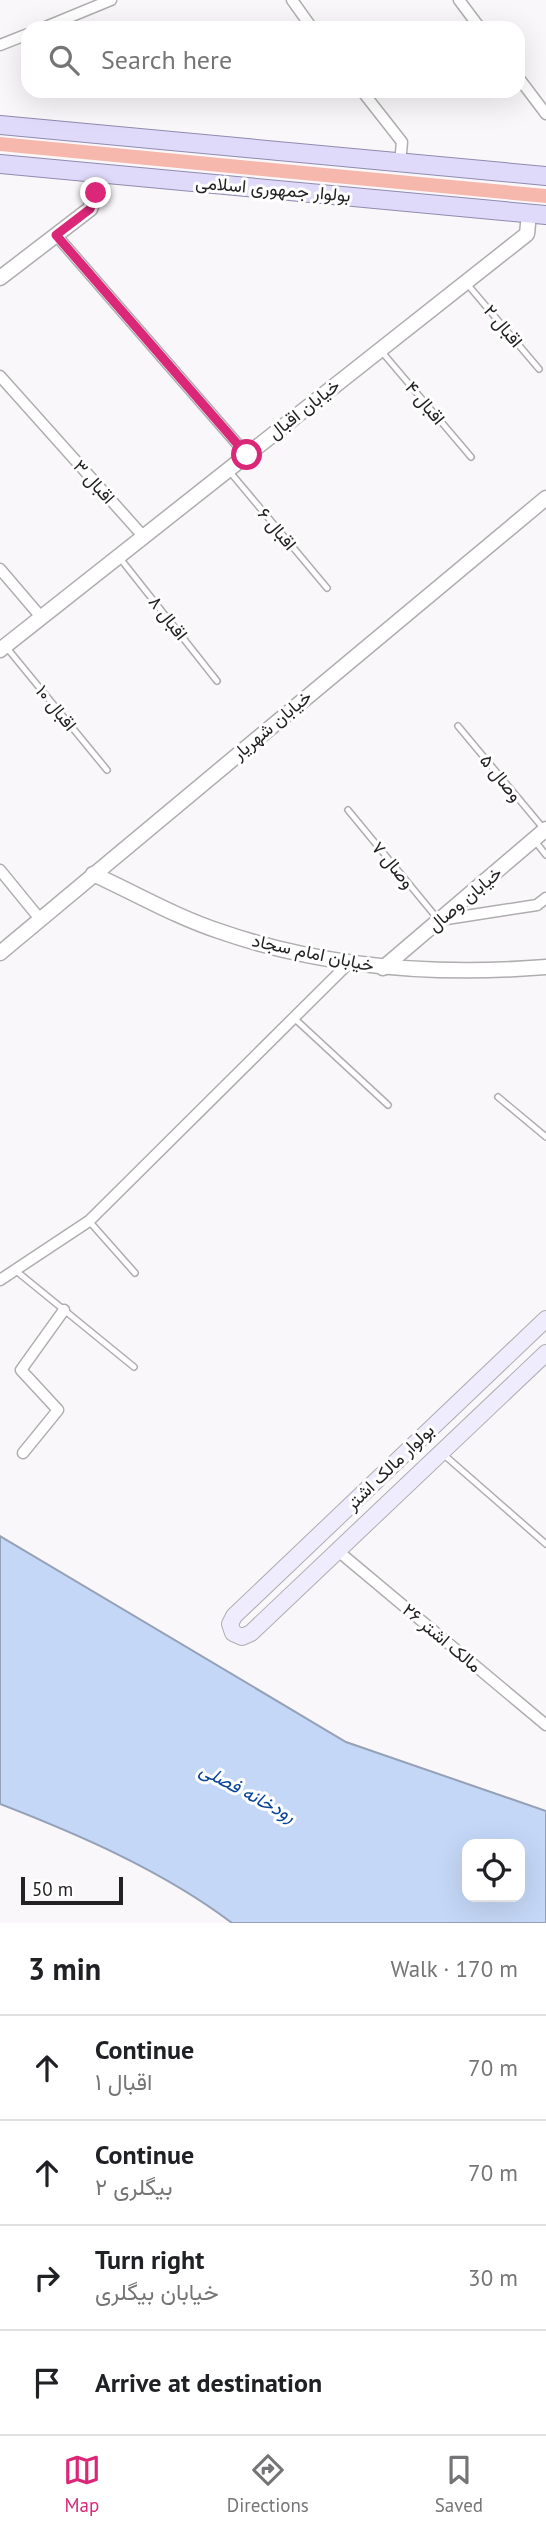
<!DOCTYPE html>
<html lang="en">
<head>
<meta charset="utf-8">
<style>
  body { margin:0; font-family:"PT Sans",Vazirmatn,sans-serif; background:#f6f6f6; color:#202124 }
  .controls { position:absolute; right:21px; bottom:21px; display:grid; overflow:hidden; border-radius:14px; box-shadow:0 7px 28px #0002 }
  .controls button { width:63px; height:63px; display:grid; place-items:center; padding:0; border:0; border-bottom:2px solid #e0e0e0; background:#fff; color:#202124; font:35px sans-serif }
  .scale { position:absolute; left:21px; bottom:18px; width:102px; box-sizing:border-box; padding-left:7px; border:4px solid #232223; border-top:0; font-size:19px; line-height:24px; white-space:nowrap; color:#232223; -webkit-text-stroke:5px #fff; paint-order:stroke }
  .stop { position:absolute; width:21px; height:21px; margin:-16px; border:5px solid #db2777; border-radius:50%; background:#fff }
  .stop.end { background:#db2777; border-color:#fff; box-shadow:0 2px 7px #0008 }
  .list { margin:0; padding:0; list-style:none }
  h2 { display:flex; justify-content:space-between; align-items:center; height:91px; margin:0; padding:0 28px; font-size:30px }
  h2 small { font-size:23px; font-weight:400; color:#757577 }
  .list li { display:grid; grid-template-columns:46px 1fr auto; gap:21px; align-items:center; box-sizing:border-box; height:105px; padding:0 28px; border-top:2px solid #e0e0e0 }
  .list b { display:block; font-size:26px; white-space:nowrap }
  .list p { margin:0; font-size:23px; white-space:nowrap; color:#757577 }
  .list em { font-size:23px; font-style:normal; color:#757577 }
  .icon { flex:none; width:38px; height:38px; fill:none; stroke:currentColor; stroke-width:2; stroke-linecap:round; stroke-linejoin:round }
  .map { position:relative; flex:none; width:546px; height:1923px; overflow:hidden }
  .search { position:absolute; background:#fff; box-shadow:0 7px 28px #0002; left:21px; right:21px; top:21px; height:77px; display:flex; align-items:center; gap:18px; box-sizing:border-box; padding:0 24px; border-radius:21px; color:#757577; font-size:26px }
  .sheet { height:511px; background:#fff }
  nav { display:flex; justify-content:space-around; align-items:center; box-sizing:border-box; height:98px; border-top:2px solid #e0e0e0; background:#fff; font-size:19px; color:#757577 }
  nav a { display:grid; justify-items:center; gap:4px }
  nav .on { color:#db2777 }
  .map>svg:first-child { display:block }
  .green { fill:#f6b7ac }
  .water { fill:#c4d7f6; stroke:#94a1b7; stroke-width:2; fill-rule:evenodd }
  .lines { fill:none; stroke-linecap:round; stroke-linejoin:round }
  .service-casing { stroke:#afadaf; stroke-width:8 }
  .minor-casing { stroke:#afadaf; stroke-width:13 }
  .tertiary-casing { stroke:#afadaf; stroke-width:17 }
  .secondary-casing { stroke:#afadaf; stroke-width:18 }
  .primary-casing { stroke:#908aad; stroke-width:20 }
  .service { stroke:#fff; stroke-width:5 }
  .minor { stroke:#fff; stroke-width:10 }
  .tertiary { stroke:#fff; stroke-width:14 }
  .secondary { stroke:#efedfd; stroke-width:16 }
  .primary { stroke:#dfdafa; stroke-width:18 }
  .route { stroke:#db2777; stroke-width:9 }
  .labels { text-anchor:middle; stroke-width:6; stroke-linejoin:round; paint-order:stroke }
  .street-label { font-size:18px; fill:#232223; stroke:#fff }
  .water-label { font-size:19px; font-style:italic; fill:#0a4598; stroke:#fff }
</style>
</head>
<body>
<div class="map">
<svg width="546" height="1923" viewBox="0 0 546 1923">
  <rect width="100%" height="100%" fill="#faf7fa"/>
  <polygon class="green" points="0,137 546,189 546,203 0,151"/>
  <path class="water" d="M0,1536L346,1742L546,1811V1923H232C163,1871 80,1835 0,1804ZM467,1844H520V1897H467Z"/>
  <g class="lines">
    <defs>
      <g id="service">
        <polyline points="468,285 539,369"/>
        <polyline points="382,352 471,457"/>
        <polyline points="230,472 327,588"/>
        <polyline points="119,557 217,681"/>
        <polyline points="7,648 107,770"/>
        <polyline points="458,726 543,828"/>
        <polyline points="348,810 437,918"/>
        <polyline points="535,841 546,855"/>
        <polyline points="294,1018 388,1105"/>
        <polyline points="498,1097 546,1137"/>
        <polyline points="89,1221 135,1273"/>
        <polyline points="15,1270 134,1367"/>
        <polyline points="443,1454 546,1544"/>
      </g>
      <g id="minor">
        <polyline points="292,0 312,28"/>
        <polyline points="459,0 480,28"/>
        <polyline points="43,28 111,0"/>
        <polyline points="0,45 28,34"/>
        <polyline points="518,77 546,114"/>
        <polyline points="362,91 402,142 400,163"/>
        <polyline points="56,235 247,455"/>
        <polyline points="0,376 143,536"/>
        <polyline points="0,569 41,617"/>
        <polyline points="0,870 40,919"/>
        <polyline points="440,920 537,905 546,898"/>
        <polyline points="0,1280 89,1221 349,963"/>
        <polyline points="23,1453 58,1410 21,1370 64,1310"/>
        <polyline points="338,1551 546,1725"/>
      </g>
      <g id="tertiary">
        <polyline points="0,278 90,209 96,193 98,173"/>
        <polyline points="0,650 527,234 529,214"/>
        <path d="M93,874C135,893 176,917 219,931C325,968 435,976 546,967"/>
        <polyline points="0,953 546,498"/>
        <polyline points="383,968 546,829"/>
      </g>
      <polyline id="secondary" points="546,1319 234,1616 230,1624 233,1633 242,1637 251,1633 546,1353"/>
      <g id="primary">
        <polyline points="0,125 546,176"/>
        <polyline points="0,164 546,215"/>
      </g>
    </defs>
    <use href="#service" class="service-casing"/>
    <use href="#minor" class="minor-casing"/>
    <use href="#tertiary" class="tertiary-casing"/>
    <use href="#secondary" class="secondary-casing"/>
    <use href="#primary" class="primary-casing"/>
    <use href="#service" class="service"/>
    <use href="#minor" class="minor"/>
    <use href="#tertiary" class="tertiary"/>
    <use href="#secondary" class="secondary"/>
    <use href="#primary" class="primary"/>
  </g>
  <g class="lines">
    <polyline class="route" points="96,193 90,209 56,235 247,455"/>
  </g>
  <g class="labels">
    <g class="street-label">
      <text transform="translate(273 189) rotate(5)" y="6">بولوار جمهوری اسلامی</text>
      <text transform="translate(503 326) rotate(50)" y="6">اقبال ۲</text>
      <text transform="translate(425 403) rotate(50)" y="6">اقبال ۴</text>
      <text transform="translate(304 409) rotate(-38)" y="6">خیابان اقبال</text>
      <text transform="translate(94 482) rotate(48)" y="6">اقبال ۳</text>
      <text transform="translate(277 529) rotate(50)" y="6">اقبال ۶</text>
      <text transform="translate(168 618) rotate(52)" y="6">اقبال ۸</text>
      <text transform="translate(56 708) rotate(51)" y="6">اقبال ۱۰</text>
      <text transform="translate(272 725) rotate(-40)" y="6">خیابان شهریار</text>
      <text transform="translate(501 778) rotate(51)" y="6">وصال ۵</text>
      <text transform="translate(393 865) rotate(50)" y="6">وصال ۷</text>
      <text transform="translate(465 899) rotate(-40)" y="6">خیابان وصال</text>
      <text transform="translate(313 953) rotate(12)" y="6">خیابان امام سجاد</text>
      <text transform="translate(390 1467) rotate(-44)" y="6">بولوار مالک اشتر</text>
      <text transform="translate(442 1638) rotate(40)" y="6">مالک اشتر ۲۶</text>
    </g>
    <g class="water-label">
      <text transform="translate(248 1792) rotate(28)" y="7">رودخانه فصلی</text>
    </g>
  </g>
</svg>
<div class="controls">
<button><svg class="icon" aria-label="locate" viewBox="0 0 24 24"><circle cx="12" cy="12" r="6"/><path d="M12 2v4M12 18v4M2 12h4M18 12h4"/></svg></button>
</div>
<div class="scale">50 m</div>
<div class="stop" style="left:247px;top:455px"></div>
<div class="stop end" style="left:96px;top:193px"></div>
<div class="search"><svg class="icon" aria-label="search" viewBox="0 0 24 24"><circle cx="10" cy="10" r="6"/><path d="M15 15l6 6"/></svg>Search here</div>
</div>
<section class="sheet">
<h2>3 min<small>Walk · 170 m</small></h2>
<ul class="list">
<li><svg class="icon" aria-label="ahead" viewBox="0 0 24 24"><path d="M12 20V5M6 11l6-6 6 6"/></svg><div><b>Continue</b><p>اقبال ۱</p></div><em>70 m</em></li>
<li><svg class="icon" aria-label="ahead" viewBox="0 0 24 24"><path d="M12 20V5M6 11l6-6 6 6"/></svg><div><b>Continue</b><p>بیگلری ۲</p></div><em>70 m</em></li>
<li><svg class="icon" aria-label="right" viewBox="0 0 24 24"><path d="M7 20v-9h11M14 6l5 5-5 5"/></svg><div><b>Turn right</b><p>خیابان بیگلری</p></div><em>30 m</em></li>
<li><svg class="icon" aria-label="arrive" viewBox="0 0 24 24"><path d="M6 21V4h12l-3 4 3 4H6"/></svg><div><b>Arrive at destination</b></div></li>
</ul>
</section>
<nav>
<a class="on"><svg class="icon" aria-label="map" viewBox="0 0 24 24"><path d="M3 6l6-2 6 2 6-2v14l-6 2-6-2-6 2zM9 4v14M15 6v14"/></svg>Map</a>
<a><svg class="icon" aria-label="directions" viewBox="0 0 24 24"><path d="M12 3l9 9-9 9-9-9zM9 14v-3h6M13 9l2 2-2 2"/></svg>Directions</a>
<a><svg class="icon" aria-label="saved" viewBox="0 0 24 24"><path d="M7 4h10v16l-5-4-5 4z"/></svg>Saved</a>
</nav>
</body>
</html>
